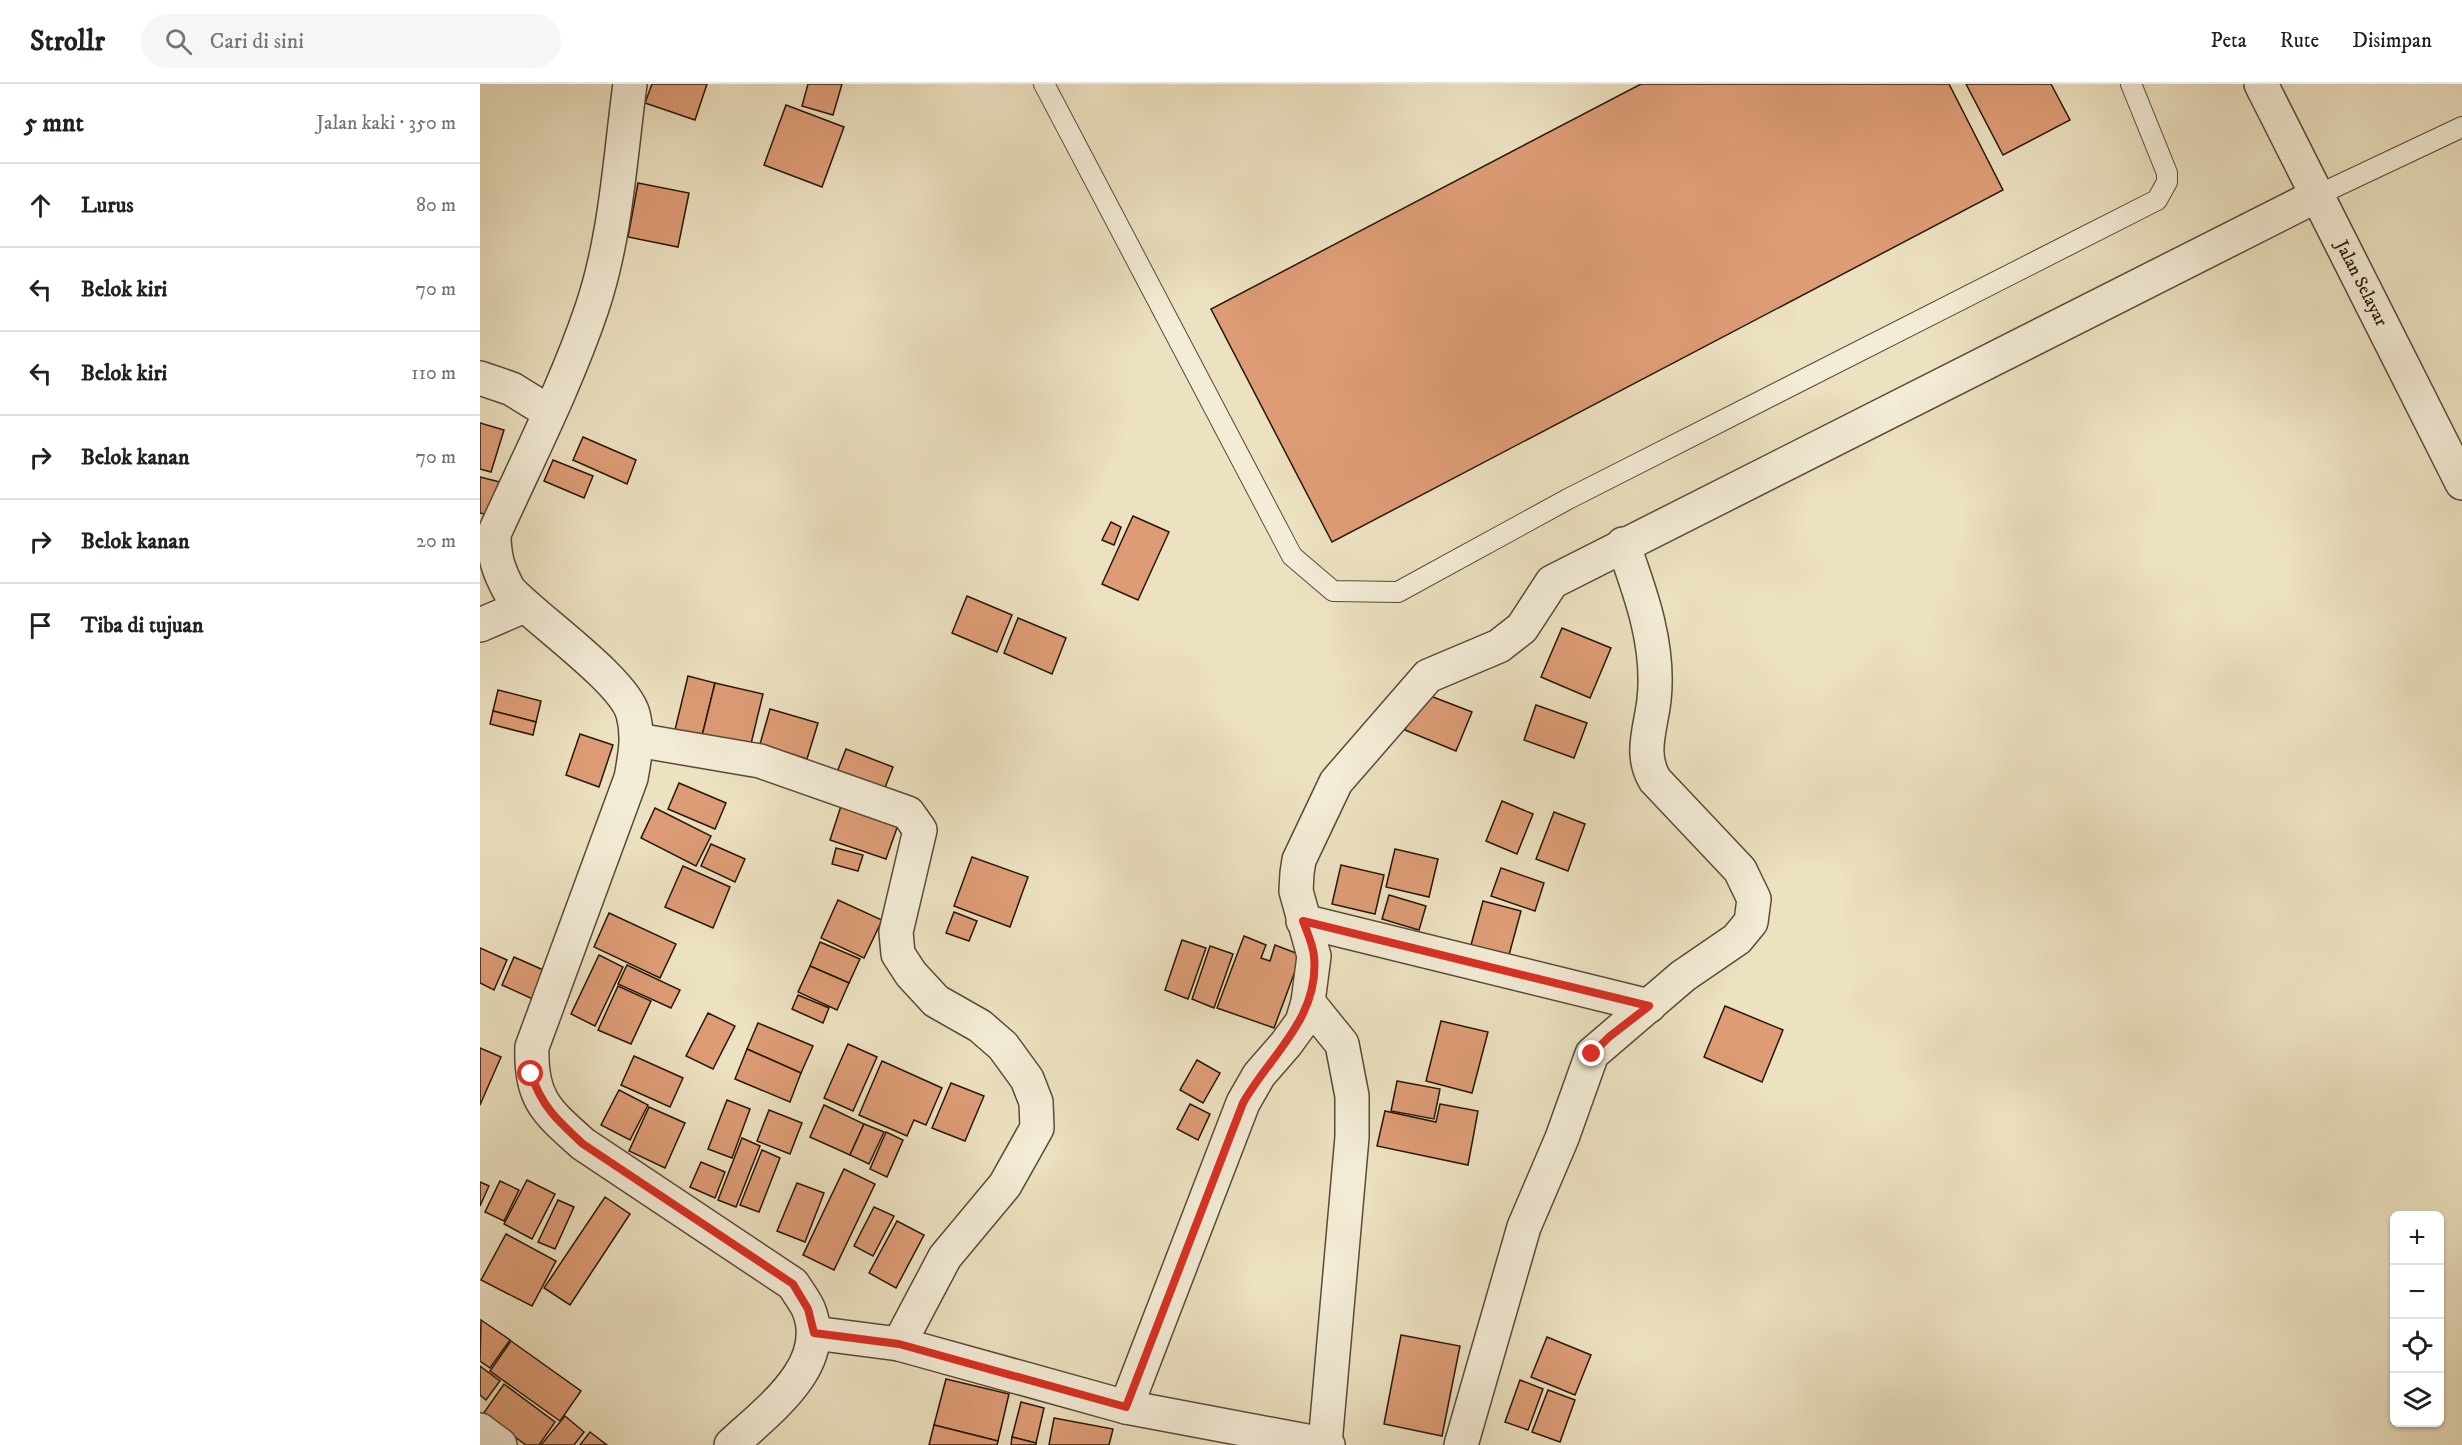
<!DOCTYPE html>
<html lang="id">
<head>
<meta charset="utf-8">
<style>
  body { margin:0; font-family:"IM FELL DW Pica",serif; background:#f6f6f6; color:#202124 }
  .controls { position:absolute; right:18px; bottom:18px; display:grid; overflow:hidden; border-radius:9px; box-shadow:0 2px 4px #0004 }
  .controls button { width:54px; height:54px; display:grid; place-items:center; padding:0; border:0; border-bottom:2px solid #e0e0e0; background:#fff; color:#202124; font:30px sans-serif }
  .stop { position:absolute; width:18px; height:18px; margin:-14px; border:4px solid #d93025; border-radius:50%; background:#fff }
  .stop.end { background:#d93025; border-color:#fff; box-shadow:0 2px 6px #0008 }
  .list { margin:0; padding:0; list-style:none }
  h2 { display:flex; justify-content:space-between; align-items:center; height:78px; margin:0; padding:0 24px; font-size:26px }
  h2 small { font-size:20px; font-weight:400; color:#757577 }
  .list li { display:grid; grid-template-columns:39px 1fr auto; gap:18px; align-items:center; box-sizing:border-box; height:84px; padding:0 24px; border-top:2px solid #e0e0e0 }
  .list b { display:block; font-size:22px; white-space:nowrap }
  .list em { font-size:20px; font-style:normal; color:#757577 }
  .icon { flex:none; width:33px; height:33px; fill:none; stroke:currentColor; stroke-width:2; stroke-linecap:round; stroke-linejoin:round }
  .map { position:relative; flex:none; width:1982px; height:1361px; overflow:hidden }
  header { display:flex; align-items:center; gap:36px; box-sizing:border-box; height:84px; padding:0 30px; background:#fff; border-bottom:2px solid #e0e0e0 }
  header strong { font-size:28px }
  nav { display:flex; gap:33px; margin-inline-start:auto; font-size:21px }
  .search { width:420px; height:54px; background:#f6f6f6; display:flex; align-items:center; gap:15px; box-sizing:border-box; padding:0 21px; border-radius:33px; color:#757577; font-size:22px }
  main { display:flex }
  aside { flex:1; background:#fff }
  .map>svg:first-child { display:block }
  .building { fill:#dd9c76; stroke:#291709; stroke-width:1.5 }
  .lines { fill:none; stroke-linecap:round; stroke-linejoin:round }
  .lane-casing { stroke:#5a4a37; stroke-width:22 }
  .street-casing { stroke:#5a4a37; stroke-width:36 }
  .lane { stroke:#f3ecd6; stroke-width:20 }
  .street { stroke:#f3ecd6; stroke-width:33 }
  .route { stroke:#d93025; stroke-width:8 }
  .labels { text-anchor:middle; stroke-width:5; stroke-linejoin:round; paint-order:stroke }
  .street-label { font-size:18px; fill:#291709; stroke:#f3ecd6 }
</style>
</head>
<body>
<header>
<strong>Strollr</strong>
<div class="search"><svg class="icon" aria-label="search" viewBox="0 0 24 24"><circle cx="10" cy="10" r="6"/><path d="M15 15l6 6"/></svg>Cari di sini</div>
<nav><a>Peta</a><a>Rute</a><a>Disimpan</a></nav>
</header>
<main>
<aside>
<h2>5 mnt<small>Jalan kaki · 350 m</small></h2>
<ul class="list">
<li><svg class="icon" aria-label="ahead" viewBox="0 0 24 24"><path d="M12 20V5M6 11l6-6 6 6"/></svg><div><b>Lurus</b></div><em>80 m</em></li>
<li><svg class="icon" aria-label="left" viewBox="0 0 24 24"><path d="M17 20v-9H6M10 6l-5 5 5 5"/></svg><div><b>Belok kiri</b></div><em>70 m</em></li>
<li><svg class="icon" aria-label="left" viewBox="0 0 24 24"><path d="M17 20v-9H6M10 6l-5 5 5 5"/></svg><div><b>Belok kiri</b></div><em>110 m</em></li>
<li><svg class="icon" aria-label="right" viewBox="0 0 24 24"><path d="M7 20v-9h11M14 6l5 5-5 5"/></svg><div><b>Belok kanan</b></div><em>70 m</em></li>
<li><svg class="icon" aria-label="right" viewBox="0 0 24 24"><path d="M7 20v-9h11M14 6l5 5-5 5"/></svg><div><b>Belok kanan</b></div><em>20 m</em></li>
<li><svg class="icon" aria-label="arrive" viewBox="0 0 24 24"><path d="M6 21V4h12l-3 4 3 4H6"/></svg><div><b>Tiba di tujuan</b></div></li>
</ul>
</aside>
<div class="map">
<svg width="1982" height="1361" viewBox="0 0 1982 1361">
  <rect width="100%" height="100%" fill="#ece1c0"/>
  <filter id="stains"><feTurbulence type="fractalNoise" baseFrequency=".00333" numOctaves="4"/><feColorMatrix values="0 0 0 0 .2 0 0 0 0 .09 0 0 0 0 .02 0 0 0 .5 -.17"/></filter>
  <radialGradient id="worn" r=".72"><stop offset=".6" stop-color="#630" stop-opacity="0"/><stop offset="1" stop-color="#630" stop-opacity=".3"/></radialGradient>
  <g class="building">
    <polygon points="172,0 227,0 215,36 165,19"/>
    <polygon points="328,0 362,0 353,31 322,22"/>
    <polygon points="1161,0 1469,0 1523,106 852,458 731,225"/>
    <polygon points="1486,0 1571,0 1590,36 1523,71"/>
    <polygon points="306,21 364,43 342,103 284,81"/>
    <polygon points="158,99 209,109 198,163 148,153"/>
    <polygon points="0,339 24,346 11,388 0,385"/>
    <polygon points="103,353 156,376 147,400 93,376"/>
    <polygon points="73,376 113,392 104,414 64,397"/>
    <polygon points="0,393 24,399 16,433 0,429"/>
    <polygon points="653,432 689,448 658,516 622,500"/>
    <polygon points="631,438 641,443 634,461 622,456"/>
    <polygon points="487,512 532,531 517,568 472,549"/>
    <polygon points="538,534 586,554 572,590 524,569"/>
    <polygon points="1082,544 1131,564 1110,614 1061,593"/>
    <polygon points="208,592 235,599 221,656 194,650"/>
    <polygon points="235,599 283,610 269,668 221,656"/>
    <polygon points="18,606 61,617 56,638 13,627"/>
    <polygon points="940,608 992,628 976,667 925,646"/>
    <polygon points="1056,621 1107,639 1094,674 1044,656"/>
    <polygon points="290,625 338,639 327,675 280,660"/>
    <polygon points="13,627 56,638 53,651 10,640"/>
    <polygon points="100,650 133,661 119,703 86,691"/>
    <polygon points="366,665 413,683 401,714 354,696"/>
    <polygon points="199,699 246,719 235,745 188,725"/>
    <polygon points="1022,717 1053,730 1037,770 1006,757"/>
    <polygon points="361,722 418,741 406,775 350,756"/>
    <polygon points="175,724 231,752 216,782 161,754"/>
    <polygon points="1074,728 1105,740 1088,787 1056,775"/>
    <polygon points="231,760 265,775 255,798 221,782"/>
    <polygon points="356,764 383,771 378,787 352,780"/>
    <polygon points="915,765 958,775 949,813 906,803"/>
    <polygon points="492,773 548,793 530,843 474,822"/>
    <polygon points="861,781 904,791 895,830 852,820"/>
    <polygon points="203,782 250,803 233,844 185,823"/>
    <polygon points="1021,784 1064,799 1055,827 1011,812"/>
    <polygon points="909,811 946,822 939,846 902,835"/>
    <polygon points="358,816 402,836 384,874 341,854"/>
    <polygon points="1003,817 1041,827 1026,882 988,872"/>
    <polygon points="474,828 497,837 489,857 466,849"/>
    <polygon points="129,829 196,860 180,894 114,863"/>
    <polygon points="764,852 786,861 781,874 790,877 795,861 821,871 794,944 737,924"/>
    <polygon points="702,856 726,864 708,915 685,906"/>
    <polygon points="340,858 380,875 369,899 330,882"/>
    <polygon points="730,862 753,870 734,924 712,915"/>
    <polygon points="0,864 27,876 14,906 0,899"/>
    <polygon points="119,871 143,883 115,942 91,930"/>
    <polygon points="34,873 70,889 57,917 22,901"/>
    <polygon points="147,881 200,906 191,924 138,900"/>
    <polygon points="330,882 369,899 357,926 318,908"/>
    <polygon points="138,902 171,917 151,960 118,946"/>
    <polygon points="318,911 349,924 343,939 312,925"/>
    <polygon points="1245,922 1303,946 1282,998 1224,973"/>
    <polygon points="228,929 255,942 233,985 206,972"/>
    <polygon points="961,937 1008,948 992,1009 946,997"/>
    <polygon points="278,939 333,962 321,989 267,965"/>
    <polygon points="368,960 397,973 373,1027 344,1014"/>
    <polygon points="0,964 21,973 0,1021"/>
    <polygon points="267,965 321,989 310,1018 255,995"/>
    <polygon points="154,972 203,994 190,1023 141,1001"/>
    <polygon points="717,976 740,989 723,1019 700,1006"/>
    <polygon points="402,977 462,1004 446,1041 434,1036 427,1052 379,1031"/>
    <polygon points="917,997 960,1005 954,1035 911,1027"/>
    <polygon points="471,999 504,1012 485,1057 452,1044"/>
    <polygon points="139,1006 168,1021 150,1056 121,1041"/>
    <polygon points="247,1016 270,1025 252,1074 228,1065"/>
    <polygon points="710,1020 730,1030 718,1056 697,1045"/>
    <polygon points="960,1020 998,1027 988,1081 897,1062 905,1027 956,1038"/>
    <polygon points="344,1021 384,1040 370,1071 330,1053"/>
    <polygon points="169,1023 205,1039 185,1084 149,1067"/>
    <polygon points="289,1026 322,1039 310,1070 277,1057"/>
    <polygon points="384,1040 404,1048 389,1080 370,1071"/>
    <polygon points="406,1048 423,1056 407,1093 390,1085"/>
    <polygon points="262,1054 280,1062 256,1123 238,1116"/>
    <polygon points="282,1066 300,1074 279,1128 260,1121"/>
    <polygon points="221,1078 245,1088 235,1114 210,1103"/>
    <polygon points="364,1085 395,1100 354,1186 323,1171"/>
    <polygon points="47,1096 75,1110 52,1155 24,1140"/>
    <polygon points="20,1097 39,1106 24,1137 5,1128"/>
    <polygon points="0,1098 9,1102 0,1122"/>
    <polygon points="317,1099 344,1109 325,1158 297,1147"/>
    <polygon points="125,1113 150,1130 90,1221 64,1204"/>
    <polygon points="78,1116 94,1123 75,1165 58,1158"/>
    <polygon points="394,1123 414,1132 393,1172 374,1162"/>
    <polygon points="417,1137 444,1151 416,1204 389,1189"/>
    <polygon points="26,1150 76,1177 52,1222 1,1196"/>
    <polygon points="1,1236 30,1256 10,1284 0,1277"/>
    <polygon points="921,1251 980,1262 962,1352 904,1340"/>
    <polygon points="1067,1253 1111,1271 1095,1311 1051,1293"/>
    <polygon points="31,1257 101,1307 80,1337 10,1287"/>
    <polygon points="0,1282 20,1297 6,1316 0,1311"/>
    <polygon points="466,1295 529,1310 518,1357 454,1341"/>
    <polygon points="1040,1296 1063,1305 1048,1346 1025,1338"/>
    <polygon points="24,1300 75,1338 59,1361 46,1361 3,1330"/>
    <polygon points="1068,1306 1095,1316 1080,1358 1052,1348"/>
    <polygon points="541,1318 564,1324 556,1359 532,1353"/>
    <polygon points="85,1332 104,1348 94,1361 61,1361"/>
    <polygon points="574,1334 633,1345 629,1361 569,1361"/>
    <polygon points="454,1341 518,1357 517,1361 449,1361"/>
    <polygon points="110,1348 127,1361 100,1361"/>
    <polygon points="532,1353 556,1359 556,1361 531,1361"/>
  </g>
  <g class="lines">
    <defs>
      <g id="lane">
        <polyline points="564,0 812,472 853,507 918,508 1088,415 1677,116 1687,98 1687,89 1651,0"/>
        <polyline points="1838,111 1982,43"/>
      </g>
      <g id="street">
        <path d="M150,0C140,74 136,153 112,224C86,301 48,375 14,450C14,472 18,486 29,506C57,536 144,596 153,630C159,652 155,672 151,694L52,963C50,1014 66,1027 103,1060L313,1200C318,1208 324,1216 328,1224C353,1281 286,1328 251,1361"/>
        <polyline points="1781,0 1982,399"/>
        <polyline points="0,294 32,305 69,328"/>
        <polyline points="0,541 44,522"/>
        <polyline points="157,656 280,677 428,729 440,746 416,848 418,870 431,890 456,917 500,942 523,962 547,995 556,1018 557,1044 525,1101 465,1173 419,1260"/>
        <polyline points="823,837 1169,922"/>
        <polyline points="828,918 862,960 872,1012 872,1053 845,1360"/>
        <polyline points="334,1249 419,1260 646,1323 848,1361"/>
        <polyline points="646,1323 763,1019 779,991 806,960 822,938 828,918 834,872 816,807 817,789 819,776 856,698 948,592 1019,562 1042,544 1072,498 1838,111"/>
        <polyline points="0,1346 20,1361"/>
        <path d="M981,1361L1044,1143L1082,1054L1112,970L1203,892L1257,855L1271,838L1274,815L1260,786L1175,696C1159,670 1171,644 1174,616C1180,562 1161,510 1143,460"/>
      </g>
    </defs>
    <use href="#lane" class="lane-casing"/>
    <use href="#street" class="street-casing"/>
    <use href="#lane" class="lane"/>
    <use href="#street" class="street"/>
  </g>
  <g class="lines">
    <path class="route" d="M51,990C62,1023 78,1037 103,1060L313,1200L328,1225L334,1249L419,1260L646,1323L763,1019C790,971 840,934 834,872C833,861 827,848 823,837L1169,922L1129,953L1112,970"/>
  </g>
  <g class="labels">
    <g class="street-label">
      <text transform="translate(1882 199) rotate(63)" y="6">Jalan Selayar</text>
    </g>
  </g>
  <rect width="100%" height="100%" filter="url(#stains)"/>
  <rect width="100%" height="100%" fill="url(#worn)"/>
</svg>
<div class="controls">
<button>+</button>
<button>−</button>
<button><svg class="icon" aria-label="locate" viewBox="0 0 24 24"><circle cx="12" cy="12" r="6"/><path d="M12 2v4M12 18v4M2 12h4M18 12h4"/></svg></button>
<button><svg class="icon" aria-label="layers" viewBox="0 0 24 24"><path d="M12 4l9 5-9 5-9-5zM3 14l9 5 9-5"/></svg></button>
</div>
<div class="stop" style="left:51px;top:990px"></div>
<div class="stop end" style="left:1112px;top:970px"></div>
</div>
</main>
</body>
</html>
